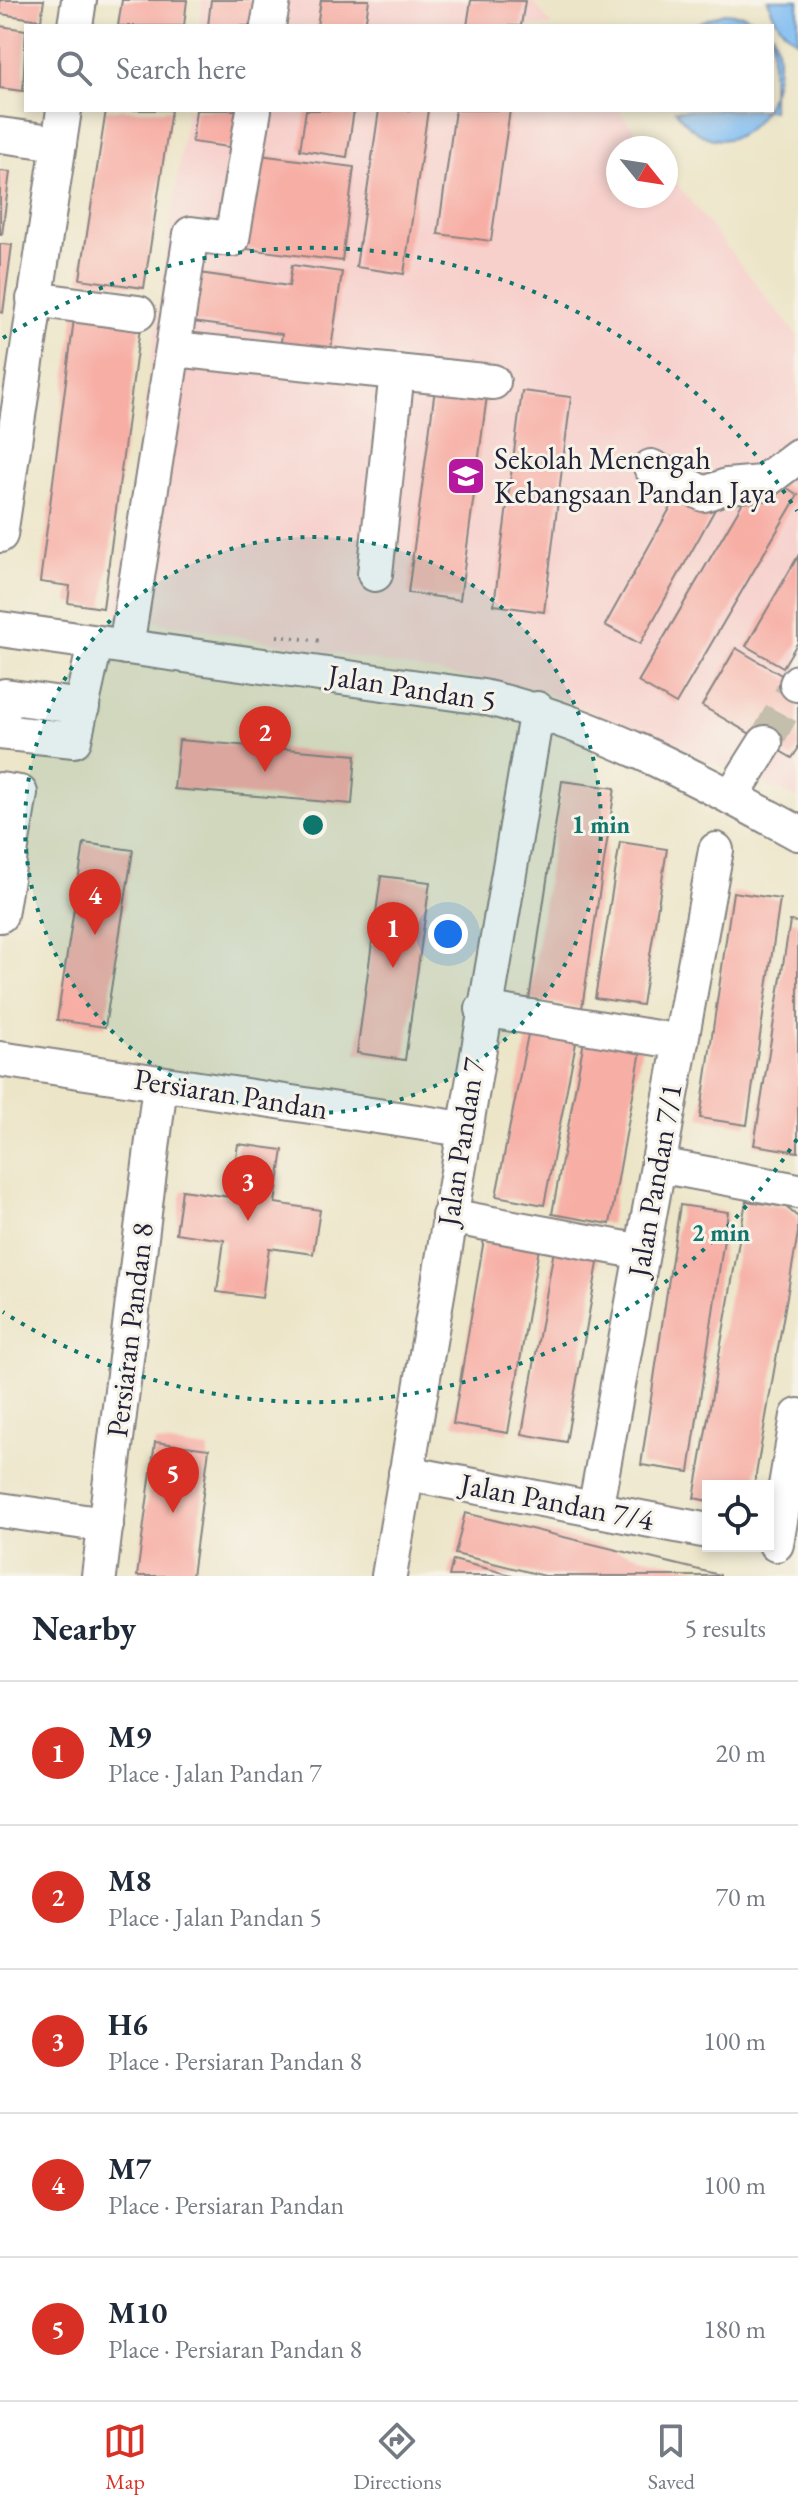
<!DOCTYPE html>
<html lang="en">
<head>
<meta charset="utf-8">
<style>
  body { margin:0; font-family:"EB Garamond",serif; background:#f2f2f3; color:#1f2937 }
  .controls { position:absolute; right:24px; bottom:24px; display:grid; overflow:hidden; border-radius:0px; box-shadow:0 4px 12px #0003 }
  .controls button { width:72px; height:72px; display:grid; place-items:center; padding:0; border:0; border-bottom:2px solid #e0e1e3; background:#fff; color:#1f2937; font:40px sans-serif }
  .compass { position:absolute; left:606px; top:136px; width:72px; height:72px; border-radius:50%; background:#fff; box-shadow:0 4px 12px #0003; rotate:120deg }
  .you { position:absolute; left:448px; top:934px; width:28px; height:28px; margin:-20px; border:6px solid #fff; border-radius:50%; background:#1a73e8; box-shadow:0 0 0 12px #1a73e833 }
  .badge { display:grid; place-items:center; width:52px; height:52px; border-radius:50%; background:#d93025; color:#fff; font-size:26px; font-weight:700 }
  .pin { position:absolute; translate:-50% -66px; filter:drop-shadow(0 2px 4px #0008) }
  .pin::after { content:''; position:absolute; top:42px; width:28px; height:24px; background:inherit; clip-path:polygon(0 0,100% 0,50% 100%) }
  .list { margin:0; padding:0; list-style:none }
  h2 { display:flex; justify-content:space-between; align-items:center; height:104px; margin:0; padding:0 32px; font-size:34px }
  h2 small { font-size:26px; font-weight:400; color:#747a83 }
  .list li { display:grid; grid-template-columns:52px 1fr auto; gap:24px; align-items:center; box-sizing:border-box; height:144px; padding:0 32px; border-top:2px solid #e0e1e3 }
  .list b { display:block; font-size:30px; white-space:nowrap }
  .list p { margin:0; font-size:26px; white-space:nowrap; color:#747a83 }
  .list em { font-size:26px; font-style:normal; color:#747a83 }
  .icon { flex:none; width:44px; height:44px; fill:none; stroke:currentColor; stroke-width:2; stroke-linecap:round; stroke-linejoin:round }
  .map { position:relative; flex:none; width:798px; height:1576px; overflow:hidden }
  .search { position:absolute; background:#fff; box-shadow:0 4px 12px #0003; left:24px; right:24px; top:24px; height:88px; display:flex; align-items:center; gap:20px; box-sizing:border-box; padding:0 28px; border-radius:0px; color:#747a83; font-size:30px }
  .sheet { height:824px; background:#fff }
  nav { display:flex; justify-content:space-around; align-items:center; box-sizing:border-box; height:112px; border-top:2px solid #e0e1e3; background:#fff; font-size:22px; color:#747a83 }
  nav a { display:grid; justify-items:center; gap:4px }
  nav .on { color:#d93025 }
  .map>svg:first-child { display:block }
  .built { fill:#f7d0cc }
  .water { fill:#80bdf3; stroke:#517097; stroke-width:2 }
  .building { fill:#f7aea5 }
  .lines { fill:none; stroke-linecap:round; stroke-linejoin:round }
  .minor-tunnel { stroke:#c4beac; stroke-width:34; stroke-dasharray:34 17; stroke-linecap:butt }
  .minor-casing { stroke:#878482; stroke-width:38 }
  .path { stroke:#878482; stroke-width:4; stroke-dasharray:2 6; stroke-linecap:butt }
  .minor { stroke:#fff; stroke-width:34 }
  .ring { fill:none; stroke:#0f766e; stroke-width:4; stroke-dasharray:4 8 }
  .labels { text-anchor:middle; stroke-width:6; stroke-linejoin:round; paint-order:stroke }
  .poi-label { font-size:30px; fill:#22223b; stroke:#f7f3e8; text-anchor:start }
  .street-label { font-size:30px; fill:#22223b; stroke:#f7f3e8 }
  .centre { fill:#0f766e; stroke:#f7f3e8; stroke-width:4 }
  .ring-label { font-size:24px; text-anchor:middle; font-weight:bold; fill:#0f766e; stroke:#f7f3e8; stroke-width:6; stroke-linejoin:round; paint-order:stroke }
</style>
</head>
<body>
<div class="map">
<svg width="798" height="1576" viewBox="0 0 798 1576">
  <rect width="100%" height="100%" fill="#f7f3e8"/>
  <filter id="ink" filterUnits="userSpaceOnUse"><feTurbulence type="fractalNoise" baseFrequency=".0125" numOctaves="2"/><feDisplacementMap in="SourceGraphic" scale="16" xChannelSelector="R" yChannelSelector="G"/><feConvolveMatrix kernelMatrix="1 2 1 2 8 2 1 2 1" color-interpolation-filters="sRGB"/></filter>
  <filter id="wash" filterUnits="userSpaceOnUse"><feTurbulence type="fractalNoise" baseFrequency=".006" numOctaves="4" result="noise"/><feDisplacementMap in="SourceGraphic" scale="32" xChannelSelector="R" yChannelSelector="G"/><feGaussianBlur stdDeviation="1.8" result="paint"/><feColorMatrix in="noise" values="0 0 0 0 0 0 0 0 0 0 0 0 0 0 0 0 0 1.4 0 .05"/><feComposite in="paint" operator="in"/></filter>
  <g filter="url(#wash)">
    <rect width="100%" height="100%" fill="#ece5c8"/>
    <g class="built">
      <polygon points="202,0 532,0 552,26 199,26"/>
      <polygon points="187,110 619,110 649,148 618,148 618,196 666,196 666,170 798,337 798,798 538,690 115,614"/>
    </g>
    <g class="water">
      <path d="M768,0H798V41C781,30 774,19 768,0Z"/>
      <polygon points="723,13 744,15 765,26 691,26"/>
      <path d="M772,32C798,89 733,190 675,110H772Z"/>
    </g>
    <g id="blocks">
      <g class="building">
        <polygon points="0,0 44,0 41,20 0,14"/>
        <polygon points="122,0 187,0 184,26 118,26"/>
        <polygon points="211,0 263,0 260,26 208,26"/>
        <polygon points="321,0 369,0 365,26 317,26"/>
        <polygon points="471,0 525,1 521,26 467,26"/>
        <polygon points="0,26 26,30 23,91 0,88"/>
        <polygon points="106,110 171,110 144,288 80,279"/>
        <polygon points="196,110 248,110 243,149 192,142"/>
        <polygon points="306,110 354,110 347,157 300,150"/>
        <polygon points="379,110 428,110 404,274 356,267"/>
        <polygon points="455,110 510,110 491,241 438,234"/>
        <polygon points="259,155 354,167 342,261 247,249"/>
        <polygon points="0,171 10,172 2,234 0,234"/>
        <polygon points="0,244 12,245 3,313 0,312"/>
        <polygon points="292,265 342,272 329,363 279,356 282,334 185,321 192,272 289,286"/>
        <polygon points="75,311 141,320 103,608 68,603 70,586 40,582"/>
        <polygon points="436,381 488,388 460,600 408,593"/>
        <polygon points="522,391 571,397 544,612 494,605"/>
        <polygon points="761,471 798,495 676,704 638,682"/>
        <polygon points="683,485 718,504 640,644 605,625"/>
        <polygon points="798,556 798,642 783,667 746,646"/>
        <polygon points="736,648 798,685 798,749 792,758 702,706"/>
        <polygon points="179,740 356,755 352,804 174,789"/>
        <polygon points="562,781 615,788 582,1008 529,1000"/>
        <polygon points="620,842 667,849 642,1005 595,998"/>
        <polygon points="84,843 133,850 105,1027 57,1020"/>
        <polygon points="381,876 430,882 405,1060 357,1053"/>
        <polygon points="733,892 780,899 747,1125 700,1118"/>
        <polygon points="790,921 798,922 798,1152 754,1145"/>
        <polygon points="531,1019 579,1028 544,1205 496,1196"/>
        <polygon points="585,1035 642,1045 610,1224 552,1214"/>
        <polygon points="238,1144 283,1150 275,1203 320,1210 313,1254 269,1248 262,1298 217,1292 224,1240 176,1233 182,1190 230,1197"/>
        <polygon points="746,1201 786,1207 798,1217 798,1233 754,1486 708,1486 708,1501 694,1498"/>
        <polygon points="680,1205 728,1212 689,1472 641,1465"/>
        <polygon points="485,1233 540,1242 508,1433 453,1424"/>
        <polygon points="555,1244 600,1252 566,1442 522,1434"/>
        <polygon points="155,1442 209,1449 192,1576 137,1576"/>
        <polygon points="465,1513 720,1575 720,1576 545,1576 485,1561 455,1554"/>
        <polygon points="453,1560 512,1575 512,1576 449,1576"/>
      </g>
    </g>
  </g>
  <g filter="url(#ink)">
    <use href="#blocks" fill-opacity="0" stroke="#878482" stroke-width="2"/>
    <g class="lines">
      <polyline class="minor-tunnel" points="765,743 797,684"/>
      <defs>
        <g id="minor">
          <polyline points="75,26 79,0"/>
          <polyline points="268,26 273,0"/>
          <polyline points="0,135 59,143"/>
          <polyline points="34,299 138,313"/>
          <polyline points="174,349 493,382"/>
          <polyline points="651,467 704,494 727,486 762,483 798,456"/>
          <polyline points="0,535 64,110"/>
          <polyline points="375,574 397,372"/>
          <path d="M0,629L483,697C596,723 697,778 798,833"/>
          <polyline points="126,647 191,234 232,239 254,110"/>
          <polyline points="797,684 798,682"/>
          <polyline points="82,707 5,696 0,732 74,740 95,644"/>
          <polyline points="0,790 20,793 0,915"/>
          <polyline points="731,797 765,743"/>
          <polyline points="483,1009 681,1042"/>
          <polyline points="0,1059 463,1129"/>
          <polyline points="658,1165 798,1191"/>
          <polyline points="449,1216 642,1252"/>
          <polyline points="406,1473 708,1531"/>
          <polyline points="0,1510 106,1525"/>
          <polyline points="595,1510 716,850"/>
          <polyline points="776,1544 798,1416"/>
          <polyline points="99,1576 160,1084"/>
          <polyline points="389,1576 537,709"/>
        </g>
      </defs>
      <use href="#minor" class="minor-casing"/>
      <polyline class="path" points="277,636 322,641"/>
      <use href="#minor" class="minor"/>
    </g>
  </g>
  <circle cx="313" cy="825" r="288" fill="#0f766e" fill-opacity=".12"/>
  <g class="ring">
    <circle cx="313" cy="825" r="288"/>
    <path d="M797 1139A577 577 0 0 1 3 1312M3 338A577 577 0 0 1 797 511"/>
  </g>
  <defs>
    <symbol id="school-square" viewBox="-11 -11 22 22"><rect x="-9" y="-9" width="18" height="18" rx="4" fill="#b5179e" stroke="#f7f3e8"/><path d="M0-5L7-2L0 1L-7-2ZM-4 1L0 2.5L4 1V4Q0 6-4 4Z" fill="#fff"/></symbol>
  </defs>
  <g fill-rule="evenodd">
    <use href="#school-square" x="444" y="454" width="44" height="44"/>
  </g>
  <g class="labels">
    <g class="poi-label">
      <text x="494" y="469">Sekolah Menengah<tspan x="494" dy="34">Kebangsaan Pandan Jaya</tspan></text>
    </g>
    <g class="street-label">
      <text transform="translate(412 688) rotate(9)" y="10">Jalan Pandan 5</text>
      <text transform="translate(231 1094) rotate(9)" y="10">Persiaran Pandan</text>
      <text transform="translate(461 1142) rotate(-81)" y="10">Jalan Pandan 7</text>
      <text transform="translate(655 1180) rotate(-80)" y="10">Jalan Pandan 7/1</text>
      <text transform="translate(130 1330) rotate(-83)" y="10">Persiaran Pandan 8</text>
      <text transform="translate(557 1502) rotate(11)" y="10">Jalan Pandan 7/4</text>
    </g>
  </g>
  <circle cx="313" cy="825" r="12" class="centre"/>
  <g class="ring-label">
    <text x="601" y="833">1 min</text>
    <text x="721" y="1241">2 min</text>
  </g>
</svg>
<div class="controls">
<button><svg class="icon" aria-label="locate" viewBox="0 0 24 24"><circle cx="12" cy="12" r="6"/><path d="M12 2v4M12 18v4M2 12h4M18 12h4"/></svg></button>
</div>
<svg class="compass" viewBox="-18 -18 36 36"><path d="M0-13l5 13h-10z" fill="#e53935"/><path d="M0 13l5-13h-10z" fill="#747a83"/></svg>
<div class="you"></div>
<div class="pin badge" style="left:393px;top:968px">1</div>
<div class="pin badge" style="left:265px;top:772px">2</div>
<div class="pin badge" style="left:248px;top:1221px">3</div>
<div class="pin badge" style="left:95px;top:935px">4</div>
<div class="pin badge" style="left:173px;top:1513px">5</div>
<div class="search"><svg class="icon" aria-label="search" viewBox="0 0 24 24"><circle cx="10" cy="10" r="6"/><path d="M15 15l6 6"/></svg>Search here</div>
</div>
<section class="sheet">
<h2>Nearby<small>5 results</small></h2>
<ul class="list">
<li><span class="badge">1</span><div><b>M9</b><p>Place · Jalan Pandan 7</p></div><em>20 m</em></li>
<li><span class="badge">2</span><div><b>M8</b><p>Place · Jalan Pandan 5</p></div><em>70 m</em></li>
<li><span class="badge">3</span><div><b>H6</b><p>Place · Persiaran Pandan 8</p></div><em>100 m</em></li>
<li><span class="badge">4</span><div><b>M7</b><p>Place · Persiaran Pandan</p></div><em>100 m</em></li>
<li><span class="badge">5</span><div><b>M10</b><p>Place · Persiaran Pandan 8</p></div><em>180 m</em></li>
</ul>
</section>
<nav>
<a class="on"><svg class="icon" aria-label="map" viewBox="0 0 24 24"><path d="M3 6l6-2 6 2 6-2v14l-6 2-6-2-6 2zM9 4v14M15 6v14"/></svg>Map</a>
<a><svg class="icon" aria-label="directions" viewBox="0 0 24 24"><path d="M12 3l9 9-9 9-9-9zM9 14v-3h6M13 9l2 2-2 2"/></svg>Directions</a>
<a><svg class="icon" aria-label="saved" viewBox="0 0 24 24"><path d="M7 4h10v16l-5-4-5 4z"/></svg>Saved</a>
</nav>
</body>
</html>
